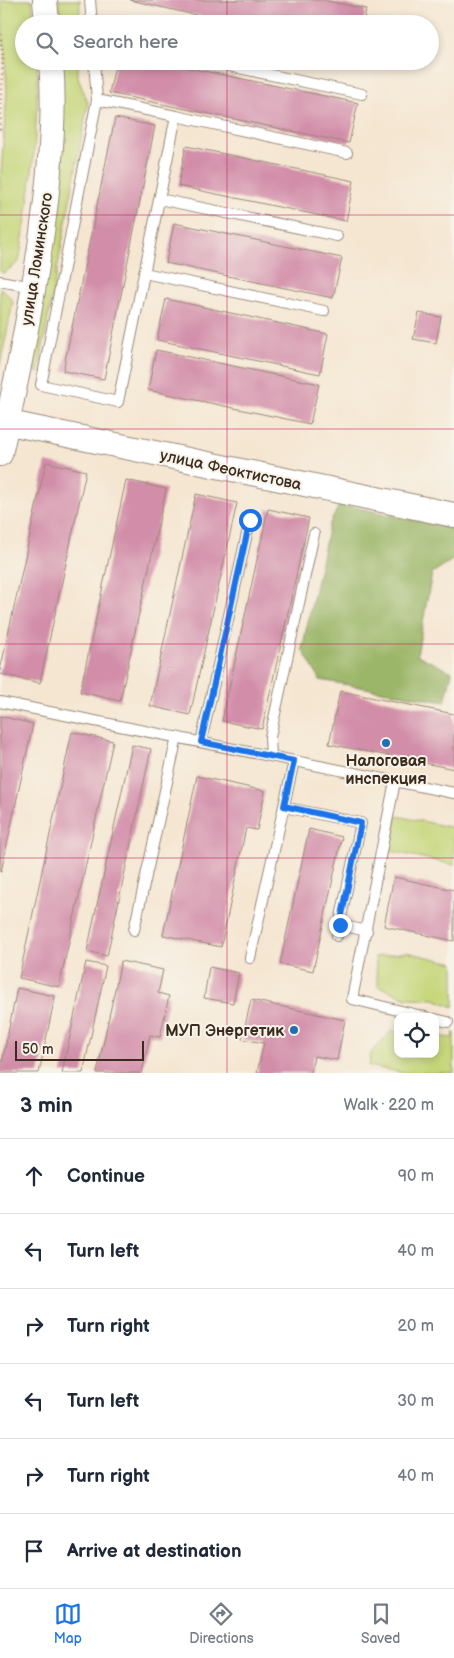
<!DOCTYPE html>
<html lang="en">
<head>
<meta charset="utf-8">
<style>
  body { margin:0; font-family:"Balsamiq Sans",sans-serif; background:#f6f6f7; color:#1f2937 }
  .controls { position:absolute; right:15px; bottom:15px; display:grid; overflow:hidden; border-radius:10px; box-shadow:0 2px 8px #0003 }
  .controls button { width:45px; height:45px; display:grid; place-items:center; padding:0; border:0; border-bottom:1px solid #e0e1e3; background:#fff; color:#1f2937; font:25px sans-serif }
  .scale { position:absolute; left:15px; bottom:12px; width:129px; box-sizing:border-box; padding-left:5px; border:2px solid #3b2a1e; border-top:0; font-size:14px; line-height:18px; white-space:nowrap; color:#3b2a1e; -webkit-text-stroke:4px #f7f3e8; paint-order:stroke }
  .stop { position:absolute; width:15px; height:15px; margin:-11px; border:4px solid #1a73e8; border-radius:50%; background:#fff }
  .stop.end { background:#1a73e8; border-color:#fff; box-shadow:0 1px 5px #0008 }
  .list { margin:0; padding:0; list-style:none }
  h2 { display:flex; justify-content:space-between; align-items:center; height:65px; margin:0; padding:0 20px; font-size:21px }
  h2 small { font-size:16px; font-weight:400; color:#747a83 }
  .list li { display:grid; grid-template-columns:32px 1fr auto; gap:15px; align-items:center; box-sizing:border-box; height:75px; padding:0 20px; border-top:1px solid #e0e1e3 }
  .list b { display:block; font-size:19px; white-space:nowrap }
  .list em { font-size:16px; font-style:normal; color:#747a83 }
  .icon { flex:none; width:28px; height:28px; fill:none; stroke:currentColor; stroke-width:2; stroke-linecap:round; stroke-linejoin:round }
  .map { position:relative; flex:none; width:454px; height:1073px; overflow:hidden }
  .search { position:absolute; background:#fff; box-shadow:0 2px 8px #0003; left:15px; right:15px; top:15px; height:55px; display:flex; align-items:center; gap:12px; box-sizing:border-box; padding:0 18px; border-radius:28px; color:#747a83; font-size:19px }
  .sheet { height:515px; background:#fff }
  nav { display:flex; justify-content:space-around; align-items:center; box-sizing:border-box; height:70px; border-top:1px solid #e0e1e3; background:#fff; font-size:14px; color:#747a83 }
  nav a { display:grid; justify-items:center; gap:2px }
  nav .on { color:#1a73e8 }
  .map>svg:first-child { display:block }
  .green { fill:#c4d577; stroke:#80804a }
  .forest { fill:#9bb668; stroke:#6b7043 }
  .building { fill:#d28da9 }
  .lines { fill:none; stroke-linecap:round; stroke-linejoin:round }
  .service-casing { stroke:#988878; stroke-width:12 }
  .tertiary-casing { stroke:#988878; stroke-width:26 }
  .path { stroke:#988878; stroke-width:3; stroke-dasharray:1 4; stroke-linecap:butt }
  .service { stroke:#fff; stroke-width:10 }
  .tertiary { stroke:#fff; stroke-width:24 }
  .route { stroke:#1a73e8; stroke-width:6 }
  .grid { fill:none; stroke:#c2185b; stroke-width:1; stroke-opacity:0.55 }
  .poi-dot { fill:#1f6fb2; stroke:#f7f3e8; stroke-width:2 }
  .labels { text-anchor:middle; stroke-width:4; stroke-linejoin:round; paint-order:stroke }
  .street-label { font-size:16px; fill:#3b2a1e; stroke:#f7f3e8 }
  .poi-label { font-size:16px; font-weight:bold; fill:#3b2a1e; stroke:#f7f3e8 }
</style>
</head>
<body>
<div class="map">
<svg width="454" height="1073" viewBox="0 0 454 1073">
  <rect width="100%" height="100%" fill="#f7f3e8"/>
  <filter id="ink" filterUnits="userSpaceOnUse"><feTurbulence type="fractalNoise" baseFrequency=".02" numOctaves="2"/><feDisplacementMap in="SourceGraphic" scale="10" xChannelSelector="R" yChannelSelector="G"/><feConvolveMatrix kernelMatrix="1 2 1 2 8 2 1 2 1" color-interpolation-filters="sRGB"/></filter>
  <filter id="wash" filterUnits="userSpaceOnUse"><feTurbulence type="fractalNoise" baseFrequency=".0096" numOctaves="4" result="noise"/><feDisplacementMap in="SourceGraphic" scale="20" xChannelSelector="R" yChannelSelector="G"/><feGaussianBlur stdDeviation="1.12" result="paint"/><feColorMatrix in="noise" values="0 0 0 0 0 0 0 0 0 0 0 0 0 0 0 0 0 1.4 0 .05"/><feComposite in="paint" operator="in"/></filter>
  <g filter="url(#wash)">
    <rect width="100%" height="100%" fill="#f5e6d2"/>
    <g class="green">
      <path d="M1,0H32L34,24H24V61H37C39,129 30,196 19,262L4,273L0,272V185L7,91Z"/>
      <polygon points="59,0 80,0 79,24 60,24"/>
      <polygon points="62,61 78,61 78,78 88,103 38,373 30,367"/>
      <polygon points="0,287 13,301 0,366"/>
      <polygon points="397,816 454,828 454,865 391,851"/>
      <polygon points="406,952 454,963 454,1007 434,999 407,998 378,986 375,957"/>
      <polygon points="391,1031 398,1032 398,1054 435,1054 435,1036 452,1038 454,1032 454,1073 403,1073 369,1066 371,1053"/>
    </g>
    <polygon class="forest" points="340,504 454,529 454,559 432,573 417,655 452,672 445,702 320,680 302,649 329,525"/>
    <g id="blocks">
      <g class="building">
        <polygon points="130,0 323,0 366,9 363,24 235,24"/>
        <polygon points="116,61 156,61 358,103 349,143 109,93"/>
        <polygon points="115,118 155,126 104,379 63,371"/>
        <polygon points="186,146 354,181 346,221 178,186"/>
        <polygon points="174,223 342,258 333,298 166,263"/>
        <polygon points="166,299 328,334 320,374 157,340"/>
        <polygon points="419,313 441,317 436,343 413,339"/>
        <polygon points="156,350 319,384 310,424 148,390"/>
        <polygon points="46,462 86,471 40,683 0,674 0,671"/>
        <polygon points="126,480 166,489 120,701 80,692"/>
        <polygon points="196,494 237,503 190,715 150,706"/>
        <polygon points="268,509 309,518 262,729 222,721"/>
        <polygon points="340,691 454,714 454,769 329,744"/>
        <polygon points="0,716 33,724 1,872 0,872"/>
        <polygon points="72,732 113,741 59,987 19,978"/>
        <polygon points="132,745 151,749 107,956 87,951"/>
        <polygon points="197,776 265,791 257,830 246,828 221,947 163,935"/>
        <polygon points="309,829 342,837 313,971 280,964"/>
        <polygon points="394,877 454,890 454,941 384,926"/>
        <polygon points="121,961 163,970 158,993 169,996 160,1037 150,1035 142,1073 97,1073"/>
        <polygon points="86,962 106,966 83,1073 62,1073"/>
        <polygon points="209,967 239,973 233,1003 204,998"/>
        <polygon points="17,988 55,996 39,1073 0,1073"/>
        <polygon points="251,1000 345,1020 337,1060 314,1056 311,1073 257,1073 264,1043 242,1039"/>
      </g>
    </g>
  </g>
  <g filter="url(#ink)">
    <use href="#blocks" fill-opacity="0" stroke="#988878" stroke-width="1"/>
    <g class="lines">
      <defs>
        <g id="service">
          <polyline points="90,0 92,24"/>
          <polyline points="94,61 97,100 41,385 118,402 176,116 97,100"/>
          <polyline points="205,61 362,94"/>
          <polyline points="176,116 347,153"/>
          <polyline points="159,199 337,236"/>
          <polyline points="144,273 324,311"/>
          <polyline points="0,281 33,287"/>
          <polyline points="0,702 454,793"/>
          <polyline points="201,742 250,520"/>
          <polyline points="271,756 270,737 314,534"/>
          <polyline points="395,781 352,999 426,1017"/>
          <polyline points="284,807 361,823 337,936"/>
          <polyline points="340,925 367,931"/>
          <polyline points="134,930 177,737"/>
          <polyline points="250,958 294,761"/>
          <polyline points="435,1019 448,1022"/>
        </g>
        <g id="tertiary">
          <polyline points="45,0 47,24"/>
          <polyline points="0,421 454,515"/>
          <path d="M0,454C19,371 36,286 46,201C51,155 55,108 51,61"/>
        </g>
      </defs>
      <use href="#service" class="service-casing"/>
      <use href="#tertiary" class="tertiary-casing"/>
      <polyline class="path" points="0,34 3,56 0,130"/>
      <use href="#service" class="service"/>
      <use href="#tertiary" class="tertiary"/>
    </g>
  </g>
  <g class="lines" filter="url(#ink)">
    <polyline class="route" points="250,520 201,742 294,761 284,806 361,823 340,925"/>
  </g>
  <path class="grid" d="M227,0V24M227,61V1073M0,215H454M0,429H454M0,644H454M0,858H454"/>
  <g class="poi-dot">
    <circle cx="386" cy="743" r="5"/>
    <circle cx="294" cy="1030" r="5"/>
  </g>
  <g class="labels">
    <g class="street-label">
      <text transform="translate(36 259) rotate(-81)" y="6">улица Ломинского</text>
      <text transform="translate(231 469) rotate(12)" y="6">улица Феоктистова</text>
    </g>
    <g class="poi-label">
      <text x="386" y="766">Налоговая<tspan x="386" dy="18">инспекция</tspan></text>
      <text x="284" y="1036" text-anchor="end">МУП Энергетик</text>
    </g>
  </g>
</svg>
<div class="controls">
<button><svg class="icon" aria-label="locate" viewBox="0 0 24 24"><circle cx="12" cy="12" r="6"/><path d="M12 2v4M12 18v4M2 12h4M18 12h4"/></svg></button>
</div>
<div class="scale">50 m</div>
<div class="stop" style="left:250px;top:520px"></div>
<div class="stop end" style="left:340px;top:925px"></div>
<div class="search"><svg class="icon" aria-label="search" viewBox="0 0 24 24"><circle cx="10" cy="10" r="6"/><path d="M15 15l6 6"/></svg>Search here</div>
</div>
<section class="sheet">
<h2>3 min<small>Walk · 220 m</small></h2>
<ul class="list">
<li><svg class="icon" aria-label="ahead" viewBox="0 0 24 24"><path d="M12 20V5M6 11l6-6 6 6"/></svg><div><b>Continue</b></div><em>90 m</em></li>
<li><svg class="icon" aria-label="left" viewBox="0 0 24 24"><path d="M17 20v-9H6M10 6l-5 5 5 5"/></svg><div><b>Turn left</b></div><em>40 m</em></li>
<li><svg class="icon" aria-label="right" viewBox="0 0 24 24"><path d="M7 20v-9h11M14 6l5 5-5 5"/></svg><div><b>Turn right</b></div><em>20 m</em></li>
<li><svg class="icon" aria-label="left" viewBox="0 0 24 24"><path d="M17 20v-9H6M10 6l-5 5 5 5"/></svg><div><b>Turn left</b></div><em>30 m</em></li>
<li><svg class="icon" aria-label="right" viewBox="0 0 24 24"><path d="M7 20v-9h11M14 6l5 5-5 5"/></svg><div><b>Turn right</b></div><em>40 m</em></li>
<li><svg class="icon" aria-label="arrive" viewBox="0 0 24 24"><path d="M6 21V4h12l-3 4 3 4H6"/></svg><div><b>Arrive at destination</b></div></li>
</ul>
</section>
<nav>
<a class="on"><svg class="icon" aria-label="map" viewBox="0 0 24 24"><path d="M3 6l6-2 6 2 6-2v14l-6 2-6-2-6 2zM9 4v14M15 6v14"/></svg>Map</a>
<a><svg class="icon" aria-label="directions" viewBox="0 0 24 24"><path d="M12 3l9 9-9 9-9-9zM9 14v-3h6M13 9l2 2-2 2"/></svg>Directions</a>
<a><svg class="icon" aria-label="saved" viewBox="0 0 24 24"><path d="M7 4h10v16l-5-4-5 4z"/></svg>Saved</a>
</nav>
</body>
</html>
